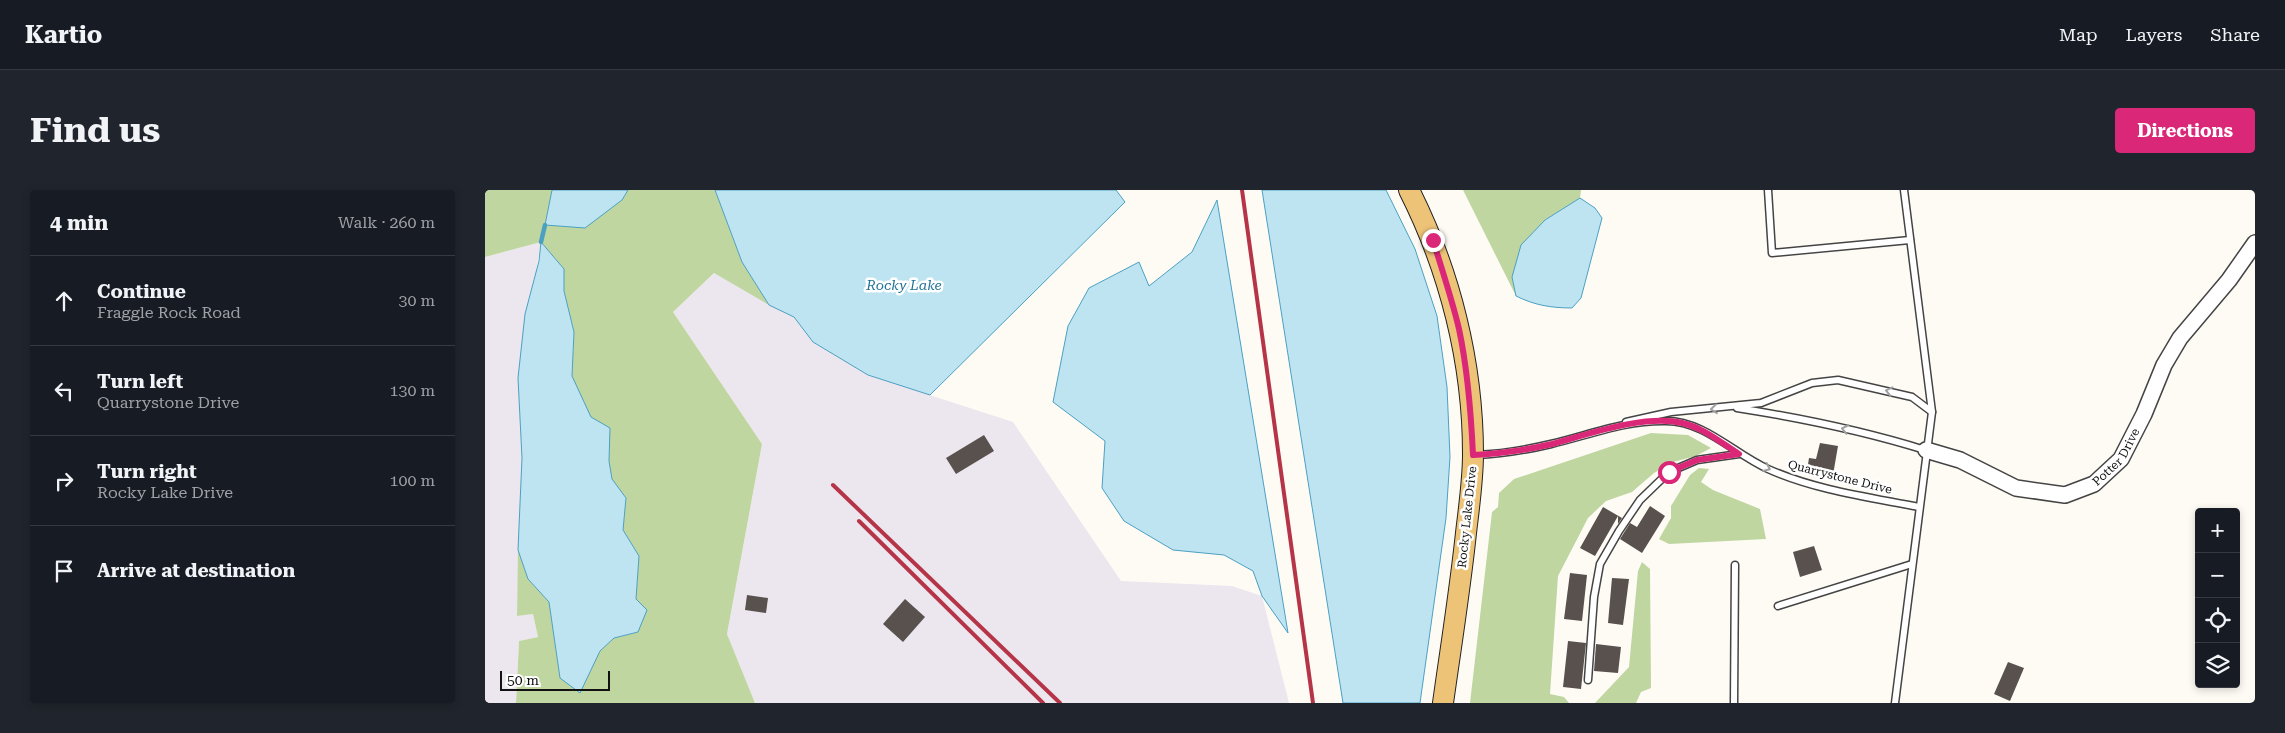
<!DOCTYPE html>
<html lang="en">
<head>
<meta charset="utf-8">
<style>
  body { margin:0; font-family:"Roboto Serif",serif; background:#20242c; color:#f1f3f6 }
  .controls { position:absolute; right:15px; bottom:15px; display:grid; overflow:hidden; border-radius:5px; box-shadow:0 2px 8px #0003 }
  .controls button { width:45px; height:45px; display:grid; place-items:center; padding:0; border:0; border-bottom:1px solid #363941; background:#171b24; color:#f1f3f6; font:25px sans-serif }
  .scale { position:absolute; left:15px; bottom:12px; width:110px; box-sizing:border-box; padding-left:5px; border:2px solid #111; border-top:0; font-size:14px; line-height:18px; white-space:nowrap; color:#111; -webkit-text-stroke:4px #fff; paint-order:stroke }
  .stop { position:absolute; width:15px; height:15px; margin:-11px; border:4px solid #db2777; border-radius:50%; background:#fff }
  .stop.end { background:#db2777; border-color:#fff; box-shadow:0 1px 5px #0008 }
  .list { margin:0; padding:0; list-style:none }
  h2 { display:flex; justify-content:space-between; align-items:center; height:65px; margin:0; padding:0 20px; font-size:21px }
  h2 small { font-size:16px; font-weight:400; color:#9ea1a6 }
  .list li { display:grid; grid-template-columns:32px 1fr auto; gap:15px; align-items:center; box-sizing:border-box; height:90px; padding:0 20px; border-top:1px solid #363941 }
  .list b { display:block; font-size:19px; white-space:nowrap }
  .list p { margin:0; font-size:16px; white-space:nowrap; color:#9ea1a6 }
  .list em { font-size:16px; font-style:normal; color:#9ea1a6 }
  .icon { flex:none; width:28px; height:28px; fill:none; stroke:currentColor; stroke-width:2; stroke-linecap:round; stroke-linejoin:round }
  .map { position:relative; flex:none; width:1770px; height:513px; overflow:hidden; border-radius:5px }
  header { display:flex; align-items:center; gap:30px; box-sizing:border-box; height:70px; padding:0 25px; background:#171b24; border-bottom:1px solid #363941 }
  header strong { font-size:24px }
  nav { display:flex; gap:28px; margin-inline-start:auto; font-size:18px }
  .intro { display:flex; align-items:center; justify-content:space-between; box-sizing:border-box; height:120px; padding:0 30px }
  h1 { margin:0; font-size:35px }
  .button { padding:12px 22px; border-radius:5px; background:#db2777; color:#fff; font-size:18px; font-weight:700 }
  main { display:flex; gap:30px; padding:0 30px }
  aside { flex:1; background:#171b24; border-radius:5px; box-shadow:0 2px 8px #0003 }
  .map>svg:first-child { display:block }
  .industrial { fill:#ece6ee }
  .forest { fill:#bfd6a1 }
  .water { fill:#bee4f1; stroke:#4ba0c2 }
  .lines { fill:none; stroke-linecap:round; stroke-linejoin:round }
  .stream { stroke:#4ba0c2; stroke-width:4.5 }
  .building { fill:#58514e }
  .service-casing { stroke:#444; stroke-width:9 }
  .tertiary-casing { stroke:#444; stroke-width:18 }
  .primary-casing { stroke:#222; stroke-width:22 }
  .service { stroke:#fff; stroke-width:6 }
  .tertiary { stroke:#fff; stroke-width:15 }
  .primary { stroke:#edc377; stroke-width:20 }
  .rail { stroke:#b63448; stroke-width:4 }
  .oneway { stroke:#a0a0a0 }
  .route { stroke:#db2777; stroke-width:6 }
  .labels { text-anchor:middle; stroke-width:5; stroke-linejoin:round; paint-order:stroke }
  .street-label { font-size:12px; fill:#111; stroke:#fff }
  .water-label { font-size:14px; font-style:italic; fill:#237399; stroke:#fff }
</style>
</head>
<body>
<header>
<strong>Kartio</strong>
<nav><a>Map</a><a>Layers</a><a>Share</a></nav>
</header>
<div class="intro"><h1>Find us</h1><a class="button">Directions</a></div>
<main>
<aside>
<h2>4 min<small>Walk · 260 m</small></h2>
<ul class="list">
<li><svg class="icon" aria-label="ahead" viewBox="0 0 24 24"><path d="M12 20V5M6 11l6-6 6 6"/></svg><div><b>Continue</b><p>Fraggle Rock Road</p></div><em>30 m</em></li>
<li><svg class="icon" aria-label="left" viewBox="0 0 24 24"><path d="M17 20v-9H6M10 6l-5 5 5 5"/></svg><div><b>Turn left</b><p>Quarrystone Drive</p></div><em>130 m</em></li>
<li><svg class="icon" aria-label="right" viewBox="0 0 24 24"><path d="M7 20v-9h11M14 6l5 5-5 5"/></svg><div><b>Turn right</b><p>Rocky Lake Drive</p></div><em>100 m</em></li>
<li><svg class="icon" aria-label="arrive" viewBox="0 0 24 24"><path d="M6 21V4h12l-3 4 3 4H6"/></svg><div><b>Arrive at destination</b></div></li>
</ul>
</aside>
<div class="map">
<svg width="1770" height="513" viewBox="0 0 1770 513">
  <rect width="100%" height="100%" fill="#fefbf5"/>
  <g class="industrial">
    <polygon points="56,52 33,188 37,268 32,426 48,424 53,447 34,451 31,513 0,513 0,67"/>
    <polygon points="229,83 309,127 328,152 383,185 528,232 636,391 747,396 777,406 804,513 270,513 242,444 277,254 188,122"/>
  </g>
  <g class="forest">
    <polygon points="0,0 67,0 60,35 137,10 143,0 230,0 257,72 284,115 229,83 188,122 277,254 242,444 270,513 31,513 34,451 53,447 48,424 32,426 33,360 43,389 64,412 75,488 95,502 115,461 129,448 153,442 151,409 154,366 138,340 141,308 127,289 124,271 87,186 89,142 79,101 79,79 56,52 0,67"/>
    <polygon points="978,0 1096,0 1095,8 1060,30 1027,87 1031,106"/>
    <polygon points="1166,243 1203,245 1226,258 1211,266 1188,272 1169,283 1147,302 1121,311 1103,328 1073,386 1065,504 1079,507 1084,513 985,513 1007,322 1013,317 1014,303 1029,289"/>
    <polygon points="1214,278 1224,279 1216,292 1228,300 1275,319 1281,349 1184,354 1174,349 1186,328 1186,316 1205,285"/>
    <polygon points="1157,372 1165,379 1166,498 1156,502 1151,513 1110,513 1144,477 1153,381"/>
  </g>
  <g class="water">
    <polygon points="67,0 143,0 137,10 100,38 60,35"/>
    <polygon points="230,0 631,0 640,12 445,205 383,185 328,152 309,127 284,115 257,72"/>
    <polygon points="777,0 901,0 930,59 952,126 962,197 965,267 961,328 935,513 858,513"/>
    <path d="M1095,8L1110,18L1117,28L1096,108L1087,118C1066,118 1049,115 1031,106L1027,87L1036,55L1060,30Z"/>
    <polygon points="732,10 803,443 777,406 768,381 739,365 688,360 639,331 617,298 620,251 568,212 583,136 604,98 654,72 664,96 707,62"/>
    <polygon points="56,52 79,79 79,101 89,142 87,186 106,227 125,238 124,271 127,289 141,308 138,340 154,366 151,409 162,420 153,442 129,448 115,461 95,503 75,488 64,412 43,389 33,360 37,268 33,188 40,124 54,71"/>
  </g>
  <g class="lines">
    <polyline class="stream" points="56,52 60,35"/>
  </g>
  <g class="building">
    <polygon points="499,245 509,261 471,284 461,268"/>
    <polygon points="1335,253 1353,256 1348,285 1322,281 1324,268 1331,269"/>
    <polygon points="1165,316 1180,326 1157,363 1135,349 1145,333 1152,337"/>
    <polygon points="1118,317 1137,328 1133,334 1133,326 1110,366 1095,358"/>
    <polygon points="1329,356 1337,380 1315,387 1308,362"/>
    <polygon points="1085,383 1102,385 1097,431 1079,429"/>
    <polygon points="1127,388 1144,389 1138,435 1123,433"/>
    <polygon points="262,405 283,408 281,423 260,420"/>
    <polygon points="420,409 440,427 418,452 398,434"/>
    <polygon points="1083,451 1101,453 1096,499 1078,497"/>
    <polygon points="1111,454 1136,457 1133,483 1109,481"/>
    <polygon points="1523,472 1539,478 1525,511 1509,504"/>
  </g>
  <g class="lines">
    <defs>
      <g id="service">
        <polyline points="1283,0 1287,63 1425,50"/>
        <path d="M1252,218C1316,228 1379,241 1440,260"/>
        <polyline points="1141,232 1186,222 1276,213 1327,193 1353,190 1427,207 1447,222"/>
        <path d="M991,265C1017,264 1041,260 1066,254C1104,245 1141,230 1181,231C1220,231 1249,264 1283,279C1330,300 1383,307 1434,317"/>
        <polyline points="1293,416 1427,374"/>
        <polyline points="1103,490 1109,407 1115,374 1134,341 1155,310 1184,282 1212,270 1254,264"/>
        <polyline points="1249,513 1250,375"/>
        <polyline points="1410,513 1447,222 1419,0"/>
      </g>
      <g id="tertiary">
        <path id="s1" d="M1441,260L1475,270L1531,298L1580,305L1609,294L1636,269L1659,224L1679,175L1695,148L1744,90L1770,53"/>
      </g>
      <path id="primary" d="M924,0C965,81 988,173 988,264C988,290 984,317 981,343C975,400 966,456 958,513"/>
    </defs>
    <use href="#service" class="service-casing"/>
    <use href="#tertiary" class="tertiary-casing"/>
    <use href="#primary" class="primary-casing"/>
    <use href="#service" class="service"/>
    <use href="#tertiary" class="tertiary"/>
    <use href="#primary" class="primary"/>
    <g class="rail">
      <polyline points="757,0 828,513"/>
      <polyline points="348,295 575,513"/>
      <polyline points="374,331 558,513"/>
    </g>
  </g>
  <defs><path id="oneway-chevron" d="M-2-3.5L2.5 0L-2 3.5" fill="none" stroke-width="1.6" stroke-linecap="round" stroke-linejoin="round" transform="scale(1.25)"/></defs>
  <g class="oneway">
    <use href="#oneway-chevron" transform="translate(1404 201) rotate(-167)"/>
    <use href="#oneway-chevron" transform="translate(1229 219) rotate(174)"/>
    <use href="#oneway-chevron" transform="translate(1360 239) rotate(-168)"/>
    <use href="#oneway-chevron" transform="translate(1282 278) rotate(25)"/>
  </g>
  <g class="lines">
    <path class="route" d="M948,50C957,80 967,109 974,139C983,181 986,222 988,265C1015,264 1041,260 1067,254C1104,244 1160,224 1197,233C1219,238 1235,252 1254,264L1212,270L1184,282"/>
  </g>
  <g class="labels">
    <g class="street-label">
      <text dy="4" stroke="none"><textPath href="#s1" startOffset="214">Potter Drive</textPath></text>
      <text transform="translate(1355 287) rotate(14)" y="4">Quarrystone Drive</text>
      <text transform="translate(982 327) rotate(-84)" y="4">Rocky Lake Drive</text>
    </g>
    <g class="water-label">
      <text x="419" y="100">Rocky Lake</text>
    </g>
  </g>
</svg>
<div class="controls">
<button>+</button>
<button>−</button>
<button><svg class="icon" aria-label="locate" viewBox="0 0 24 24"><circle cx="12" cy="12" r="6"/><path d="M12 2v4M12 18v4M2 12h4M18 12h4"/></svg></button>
<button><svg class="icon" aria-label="layers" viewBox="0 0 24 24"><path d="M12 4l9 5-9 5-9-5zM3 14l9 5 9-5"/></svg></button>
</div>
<div class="scale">50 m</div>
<div class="stop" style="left:1184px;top:282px"></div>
<div class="stop end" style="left:948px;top:50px"></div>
</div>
</main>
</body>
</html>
